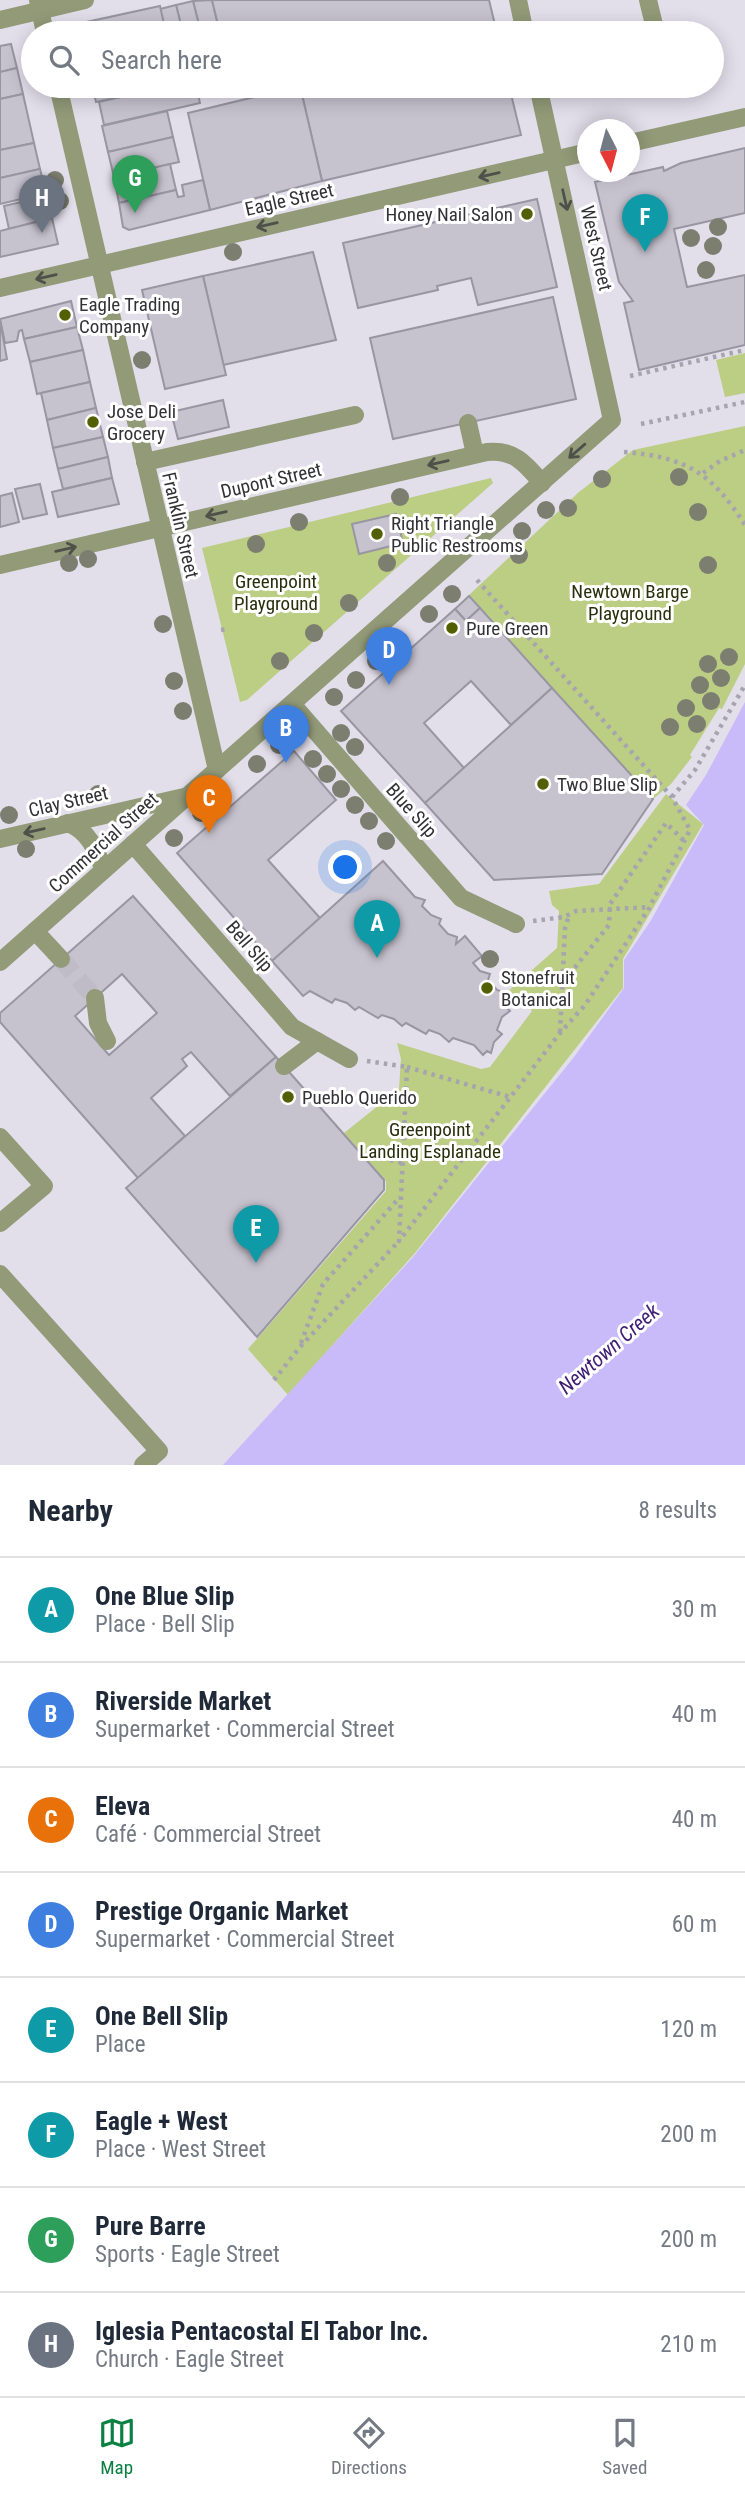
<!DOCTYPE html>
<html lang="en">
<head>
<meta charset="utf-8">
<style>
  body { margin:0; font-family:"Roboto Condensed",sans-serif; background:#f2f2f3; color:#1f2937 }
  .compass { position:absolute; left:577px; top:119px; width:63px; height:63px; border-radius:50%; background:#fff; box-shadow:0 4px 18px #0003; rotate:174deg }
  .you { position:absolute; left:346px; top:868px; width:24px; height:24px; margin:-18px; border:5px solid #fff; border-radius:50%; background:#1a73e8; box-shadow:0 0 0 10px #1a73e833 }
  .badge { display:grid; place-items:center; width:46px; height:46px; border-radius:50%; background:#0b8043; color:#fff; font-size:23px; font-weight:700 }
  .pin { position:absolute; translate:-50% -58px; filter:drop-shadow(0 2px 4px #0008) }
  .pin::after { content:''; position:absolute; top:37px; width:24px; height:21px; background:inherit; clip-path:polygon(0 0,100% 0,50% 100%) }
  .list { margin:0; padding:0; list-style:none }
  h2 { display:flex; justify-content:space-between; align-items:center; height:91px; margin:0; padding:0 28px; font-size:30px }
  h2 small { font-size:23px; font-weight:400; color:#747a83 }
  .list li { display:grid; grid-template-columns:46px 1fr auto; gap:21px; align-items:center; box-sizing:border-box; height:105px; padding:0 28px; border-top:2px solid #e0e1e3 }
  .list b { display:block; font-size:26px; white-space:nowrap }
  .list p { margin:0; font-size:23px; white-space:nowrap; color:#747a83 }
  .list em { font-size:23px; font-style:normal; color:#747a83 }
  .icon { flex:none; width:38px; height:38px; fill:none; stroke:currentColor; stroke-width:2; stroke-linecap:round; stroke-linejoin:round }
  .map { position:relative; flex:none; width:745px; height:1465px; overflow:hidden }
  .search { position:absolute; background:#fff; box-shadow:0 4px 18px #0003; left:21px; right:21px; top:21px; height:77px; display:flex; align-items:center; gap:18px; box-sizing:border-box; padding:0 24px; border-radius:38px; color:#747a83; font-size:26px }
  .sheet { height:931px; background:#fff }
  nav { display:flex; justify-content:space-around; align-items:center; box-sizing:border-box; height:98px; border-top:2px solid #e0e1e3; background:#fff; font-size:19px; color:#747a83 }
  nav a { display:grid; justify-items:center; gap:4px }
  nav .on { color:#0b8043 }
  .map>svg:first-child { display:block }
  .green { fill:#bccd84 }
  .water { fill:#c9baf9 }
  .building { fill:#c6c3cf; stroke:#9896a2; stroke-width:2; fill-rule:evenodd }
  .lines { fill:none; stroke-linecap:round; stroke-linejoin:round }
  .minor-tunnel { stroke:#bfbcc7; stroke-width:18; stroke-dasharray:18 9; stroke-linecap:butt }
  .path { stroke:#a6a4ad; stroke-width:4.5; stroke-dasharray:3.5 5; stroke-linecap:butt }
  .minor { stroke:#929a78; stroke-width:18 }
  .tree { fill:#7c7e70 }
  .oneway { stroke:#4f504a }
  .poi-dot { fill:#526001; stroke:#fff; stroke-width:2.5 }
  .labels { text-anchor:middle; stroke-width:6; stroke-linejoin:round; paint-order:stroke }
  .street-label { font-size:19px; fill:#323136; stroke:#fff }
  .poi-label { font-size:19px; fill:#323136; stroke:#fff; text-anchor:start }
  .park-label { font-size:19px; fill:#292f0b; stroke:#fff }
  .water-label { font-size:21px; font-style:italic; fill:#3e1d74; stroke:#fff }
</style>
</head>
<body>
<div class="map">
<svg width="745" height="1465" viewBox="0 0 745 1465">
  <rect width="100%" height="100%" fill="#e2dfeb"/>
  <g class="green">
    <polygon points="745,353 745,393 725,397 716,360"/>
    <polygon points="745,426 745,664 722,709 719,708 690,755 692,757 671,784 653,799 469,595 579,492 633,450"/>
    <polygon points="491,478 493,483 247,700 240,702 202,548"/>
    <polygon points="666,794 703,824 623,959 623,988 415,1253 288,1395 248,1349 386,1191 386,1181 344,1133 399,1089 401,1059 397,1043 481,1069 490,1067 532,1011 517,993 504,1000 505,994 557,948 559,911 552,905 549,891 599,884"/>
  </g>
  <polygon class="water" points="745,702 745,1465 223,1465 413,1257 574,1057 624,988 624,960 650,922 704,825 686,805 706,775"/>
  <g class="building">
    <polygon points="212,0 220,33 201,33 193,1"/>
    <polygon points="212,0 489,0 497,33 220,33"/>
    <polygon points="193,1 201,33 183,33 176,5"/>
    <polygon points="176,5 183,33 166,33 160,9"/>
    <polygon points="160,6 166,33 80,33 78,30 82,23"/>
    <polygon points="11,44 17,68 0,72 0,46"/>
    <polygon points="17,68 23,94 0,99 0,72"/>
    <polygon points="92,86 151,86 152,90 96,102"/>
    <polygon points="169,86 196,86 200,103 104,125 99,102"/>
    <polygon points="232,86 282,86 235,96"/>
    <polygon points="300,86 509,86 521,135 322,181"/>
    <polygon points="300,86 322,181 210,210 188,113"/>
    <polygon points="23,94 34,143 0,150 0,99"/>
    <polygon points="167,111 173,137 108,152 102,126"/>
    <polygon points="173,137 179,162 114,177 108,152"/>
    <polygon points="34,143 40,169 0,178 0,150"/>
    <polygon points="745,148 745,213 674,229 687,287 745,275 745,345 639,370 624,303 633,301 619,282 595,182 663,167 664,171 681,163"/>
    <polygon points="170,164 176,190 119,203 114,177"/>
    <polygon points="40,169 46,193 0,204 0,178"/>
    <polygon points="203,180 210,210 129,230 123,227 119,203 176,190 178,197 184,196 182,185"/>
    <polygon points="47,196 52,218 9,229 4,206"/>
    <polygon points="537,199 557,287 478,305 471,278 437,286 438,290 358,308 343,243"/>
    <polygon points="52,218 58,244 0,257 0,231"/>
    <polygon points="313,252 336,340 223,365 203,276"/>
    <polygon points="203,276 226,375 165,389 142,290"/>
    <polygon points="553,297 576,399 393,439 370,338"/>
    <polygon points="71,301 77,327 24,339 22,330 19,331 17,341 5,343 0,319"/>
    <polygon points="0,321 7,359 0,361"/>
    <polygon points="77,327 83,350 30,362 24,339"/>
    <polygon points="83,350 90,382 37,394 30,362"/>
    <polygon points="90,382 96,408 47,420 41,393"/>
    <polygon points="223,400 229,427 178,439 171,412"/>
    <polygon points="96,408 103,437 53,448 47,420"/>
    <polygon points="103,437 108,457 58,469 53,448"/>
    <polygon points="108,457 112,478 63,489 58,469"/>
    <polygon points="112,478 119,504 58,517 52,492"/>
    <polygon points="40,484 47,514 23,519 15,489"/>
    <polygon points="12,493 19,522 0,527 0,496"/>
    <polygon points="396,514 403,543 359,554 352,524"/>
    <polygon points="469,596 480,608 466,621 455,609"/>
    <polygon points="480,608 552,688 511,725 471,681 424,723 464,768 425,803 341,711 455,609 466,621"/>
    <polygon points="552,688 653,799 602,874 494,880 425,803"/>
    <polygon points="294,751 336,800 268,860 320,918 272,961 177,853"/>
    <polygon points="383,861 415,897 425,900 422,906 431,915 441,919 439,924 448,934 457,937 456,944 465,936 482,956 473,963 480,971 490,974 488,980 497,990 506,993 506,1007 510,1011 502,1017 497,1030 502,1034 494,1042 491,1053 487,1051 483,1055 474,1045 453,1038 449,1042 440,1034 429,1030 426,1034 406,1023 402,1026 394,1019 382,1015 378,1018 359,1007 355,1010 347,1003 335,999 332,1003 310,991 303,996 272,961"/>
    <path d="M133,896L276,1057L230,1096L191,1052L182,1059L187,1066L151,1098L185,1136L138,1178L0,1022V1013ZM122,974L157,1013L109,1055L75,1016Z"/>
    <polygon points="276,1057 384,1180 384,1190 257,1337 126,1188"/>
  </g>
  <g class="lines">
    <polyline class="minor-tunnel" points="61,959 95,998"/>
    <g class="path">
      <polyline points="630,376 745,350"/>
      <polyline points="641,424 745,402"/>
      <path d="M624,452C686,457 712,473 745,525"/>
      <polyline points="703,473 720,461 745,450"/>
      <polyline points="477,580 672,797 690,830 650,906"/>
      <polyline points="221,630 228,629"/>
      <polyline points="672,797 695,770 745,685"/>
      <polyline points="564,981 609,925 610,904 666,823 684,841"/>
      <polyline points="560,1032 565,928 569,915"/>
      <polyline points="367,1061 407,1067 399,1241 560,1033 585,1005 650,907 576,911 564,917 533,921"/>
      <polyline points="407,1067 510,1097"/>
      <polyline points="390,1160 403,1163"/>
      <polyline points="301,1343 323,1284 400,1197"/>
      <polyline points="274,1380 300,1347 399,1241"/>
    </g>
    <g class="minor">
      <polyline points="38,0 45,33"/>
      <polyline points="518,0 525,33"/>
      <polyline points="648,0 656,33"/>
      <polyline points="0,20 85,0"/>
      <polyline points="58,86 217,770"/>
      <polyline points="630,143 745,117"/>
      <polyline points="0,288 588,152"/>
      <polyline points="468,423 475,454"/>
      <polyline points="145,462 355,415"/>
      <path d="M0,565L487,452C514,449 526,464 542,483"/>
      <polyline points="292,704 461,898 516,924"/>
      <path d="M68,823C89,831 96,850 104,870"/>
      <polyline points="0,839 184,797"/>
      <polyline points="133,844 292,1027 349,1059"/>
      <polyline points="35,931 61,959"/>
      <polyline points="0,962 612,420 538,86"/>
      <polyline points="95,998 98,1023 107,1041"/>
      <polyline points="284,1066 317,1041"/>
      <polyline points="0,1137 44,1186 0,1223"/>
      <polyline points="0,1274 159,1451 143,1465"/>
    </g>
  </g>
  <g class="tree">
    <circle cx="55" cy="180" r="9"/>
    <circle cx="60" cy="201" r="9"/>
    <circle cx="718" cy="227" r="9"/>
    <circle cx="691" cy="238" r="9"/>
    <circle cx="713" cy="246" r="9"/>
    <circle cx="233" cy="252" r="9"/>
    <circle cx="706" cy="270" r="9"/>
    <circle cx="142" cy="360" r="9"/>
    <circle cx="679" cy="477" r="9"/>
    <circle cx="602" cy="479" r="9"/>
    <circle cx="400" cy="497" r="9"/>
    <circle cx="568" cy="508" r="9"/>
    <circle cx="546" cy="510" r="9"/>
    <circle cx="698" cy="512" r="9"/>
    <circle cx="299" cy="522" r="9"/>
    <circle cx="522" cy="531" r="9"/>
    <circle cx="256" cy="544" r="9"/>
    <circle cx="519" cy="555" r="9"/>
    <circle cx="88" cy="559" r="9"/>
    <circle cx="69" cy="563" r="9"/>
    <circle cx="387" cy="563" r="9"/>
    <circle cx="708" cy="565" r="9"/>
    <circle cx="452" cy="594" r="9"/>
    <circle cx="349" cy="603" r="9"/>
    <circle cx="429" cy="614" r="9"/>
    <circle cx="163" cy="624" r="9"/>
    <circle cx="314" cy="633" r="9"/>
    <circle cx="400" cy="641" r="9"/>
    <circle cx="729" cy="657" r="9"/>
    <circle cx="280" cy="661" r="9"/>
    <circle cx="376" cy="661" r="9"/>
    <circle cx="708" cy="664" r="9"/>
    <circle cx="721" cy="678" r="9"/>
    <circle cx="356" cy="680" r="9"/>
    <circle cx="174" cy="681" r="9"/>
    <circle cx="700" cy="685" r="9"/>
    <circle cx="334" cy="697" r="9"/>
    <circle cx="711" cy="701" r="9"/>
    <circle cx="686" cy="708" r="9"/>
    <circle cx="183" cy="711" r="9"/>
    <circle cx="697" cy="724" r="9"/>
    <circle cx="670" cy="727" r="9"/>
    <circle cx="341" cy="733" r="9"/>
    <circle cx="279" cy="745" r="9"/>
    <circle cx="355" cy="747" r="9"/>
    <circle cx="313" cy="759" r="9"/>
    <circle cx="257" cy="764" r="9"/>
    <circle cx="327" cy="774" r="9"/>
    <circle cx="341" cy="789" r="9"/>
    <circle cx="98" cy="794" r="9"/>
    <circle cx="355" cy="805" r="9"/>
    <circle cx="201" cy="813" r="9"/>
    <circle cx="9" cy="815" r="9"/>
    <circle cx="369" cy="821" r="9"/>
    <circle cx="174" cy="838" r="9"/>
    <circle cx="386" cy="841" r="9"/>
    <circle cx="26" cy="849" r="9"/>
    <circle cx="490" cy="959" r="9"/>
  </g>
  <defs><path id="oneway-shaft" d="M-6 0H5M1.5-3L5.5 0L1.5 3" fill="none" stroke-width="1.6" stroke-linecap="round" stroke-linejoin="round" transform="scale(1.75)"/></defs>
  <g class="oneway">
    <use href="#oneway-shaft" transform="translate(489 175) rotate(167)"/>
    <use href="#oneway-shaft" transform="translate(565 200) rotate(77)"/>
    <use href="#oneway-shaft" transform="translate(267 225) rotate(167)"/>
    <use href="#oneway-shaft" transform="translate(46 277) rotate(167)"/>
    <use href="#oneway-shaft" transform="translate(577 451) rotate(139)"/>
    <use href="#oneway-shaft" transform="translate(438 463) rotate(167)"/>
    <use href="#oneway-shaft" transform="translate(216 514) rotate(167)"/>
    <use href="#oneway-shaft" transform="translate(66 549) rotate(-13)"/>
    <use href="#oneway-shaft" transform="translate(34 831) rotate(167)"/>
  </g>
  <g class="poi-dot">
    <circle cx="527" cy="214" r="7"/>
    <circle cx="65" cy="315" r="7"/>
    <circle cx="93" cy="422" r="7"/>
    <circle cx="377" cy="534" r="7"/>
    <circle cx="452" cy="628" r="7"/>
    <circle cx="543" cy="784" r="7"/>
    <circle cx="487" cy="988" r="7"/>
    <circle cx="288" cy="1097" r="7"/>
  </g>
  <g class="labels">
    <g class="street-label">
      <text transform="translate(289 199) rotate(-13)" y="7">Eagle Street</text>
      <text transform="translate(597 248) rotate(77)" y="7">West Street</text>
      <text transform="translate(271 480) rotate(-13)" y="7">Dupont Street</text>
      <text transform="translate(181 525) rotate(77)" y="7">Franklin Street</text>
      <text transform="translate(68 801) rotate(-13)" y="7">Clay Street</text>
      <text transform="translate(412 810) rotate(48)" y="7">Blue Slip</text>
      <text transform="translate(103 842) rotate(-42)" y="7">Commercial Street</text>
      <text transform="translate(250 946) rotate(49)" y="7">Bell Slip</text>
    </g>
    <g class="poi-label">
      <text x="513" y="221" text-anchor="end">Honey Nail Salon</text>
      <text x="79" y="311">Eagle Trading<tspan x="79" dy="22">Company</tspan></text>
      <text x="107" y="418">Jose Deli<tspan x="107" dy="22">Grocery</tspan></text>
      <text x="391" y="530">Right Triangle<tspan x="391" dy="22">Public Restrooms</tspan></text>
      <text x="466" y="635">Pure Green</text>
      <text x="557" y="791">Two Blue Slip</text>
      <text x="501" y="984">Stonefruit<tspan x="501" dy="22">Botanical</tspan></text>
      <text x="302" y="1104">Pueblo Querido</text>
    </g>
    <g class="park-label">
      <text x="276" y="588">Greenpoint<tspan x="276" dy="22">Playground</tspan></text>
      <text x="630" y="598">Newtown Barge<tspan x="630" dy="22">Playground</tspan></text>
      <text x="430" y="1136">Greenpoint<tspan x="430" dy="22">Landing Esplanade</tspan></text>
    </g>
    <g class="water-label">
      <text transform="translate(609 1349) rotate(-41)" y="7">Newtown Creek</text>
    </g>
  </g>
</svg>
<svg class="compass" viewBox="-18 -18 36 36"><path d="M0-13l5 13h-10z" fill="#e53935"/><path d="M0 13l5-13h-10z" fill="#747a83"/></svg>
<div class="you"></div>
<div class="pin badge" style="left:377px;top:958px;background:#0f9aa8">A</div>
<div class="pin badge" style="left:286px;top:763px;background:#3f7fe0">B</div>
<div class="pin badge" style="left:209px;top:833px;background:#e8710a">C</div>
<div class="pin badge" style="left:389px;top:685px;background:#3f7fe0">D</div>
<div class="pin badge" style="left:256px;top:1263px;background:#0f9aa8">E</div>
<div class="pin badge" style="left:645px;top:252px;background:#0f9aa8">F</div>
<div class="pin badge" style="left:135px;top:213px;background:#2e9e5b">G</div>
<div class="pin badge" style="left:42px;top:233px;background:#6b7280">H</div>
<div class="search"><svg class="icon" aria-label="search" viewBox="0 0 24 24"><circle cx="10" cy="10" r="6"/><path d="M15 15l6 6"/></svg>Search here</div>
</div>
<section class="sheet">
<h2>Nearby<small>8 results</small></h2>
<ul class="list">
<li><span class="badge" style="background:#0f9aa8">A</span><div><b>One Blue Slip</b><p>Place · Bell Slip</p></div><em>30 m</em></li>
<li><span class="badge" style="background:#3f7fe0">B</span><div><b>Riverside Market</b><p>Supermarket · Commercial Street</p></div><em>40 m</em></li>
<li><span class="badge" style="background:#e8710a">C</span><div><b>Eleva</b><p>Café · Commercial Street</p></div><em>40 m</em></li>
<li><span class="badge" style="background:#3f7fe0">D</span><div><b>Prestige Organic Market</b><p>Supermarket · Commercial Street</p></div><em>60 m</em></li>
<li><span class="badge" style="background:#0f9aa8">E</span><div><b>One Bell Slip</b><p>Place</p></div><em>120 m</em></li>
<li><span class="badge" style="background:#0f9aa8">F</span><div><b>Eagle + West</b><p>Place · West Street</p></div><em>200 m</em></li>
<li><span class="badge" style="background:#2e9e5b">G</span><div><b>Pure Barre</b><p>Sports · Eagle Street</p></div><em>200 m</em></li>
<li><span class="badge" style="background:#6b7280">H</span><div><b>Iglesia Pentacostal El Tabor Inc.</b><p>Church · Eagle Street</p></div><em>210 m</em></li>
</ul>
</section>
<nav>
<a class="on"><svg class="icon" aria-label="map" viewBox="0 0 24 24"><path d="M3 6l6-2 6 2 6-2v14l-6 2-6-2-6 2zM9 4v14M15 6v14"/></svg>Map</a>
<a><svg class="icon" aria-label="directions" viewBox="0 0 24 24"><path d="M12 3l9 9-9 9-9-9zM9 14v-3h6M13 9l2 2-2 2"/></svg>Directions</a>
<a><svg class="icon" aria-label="saved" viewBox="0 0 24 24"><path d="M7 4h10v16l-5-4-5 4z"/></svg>Saved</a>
</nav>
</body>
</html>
